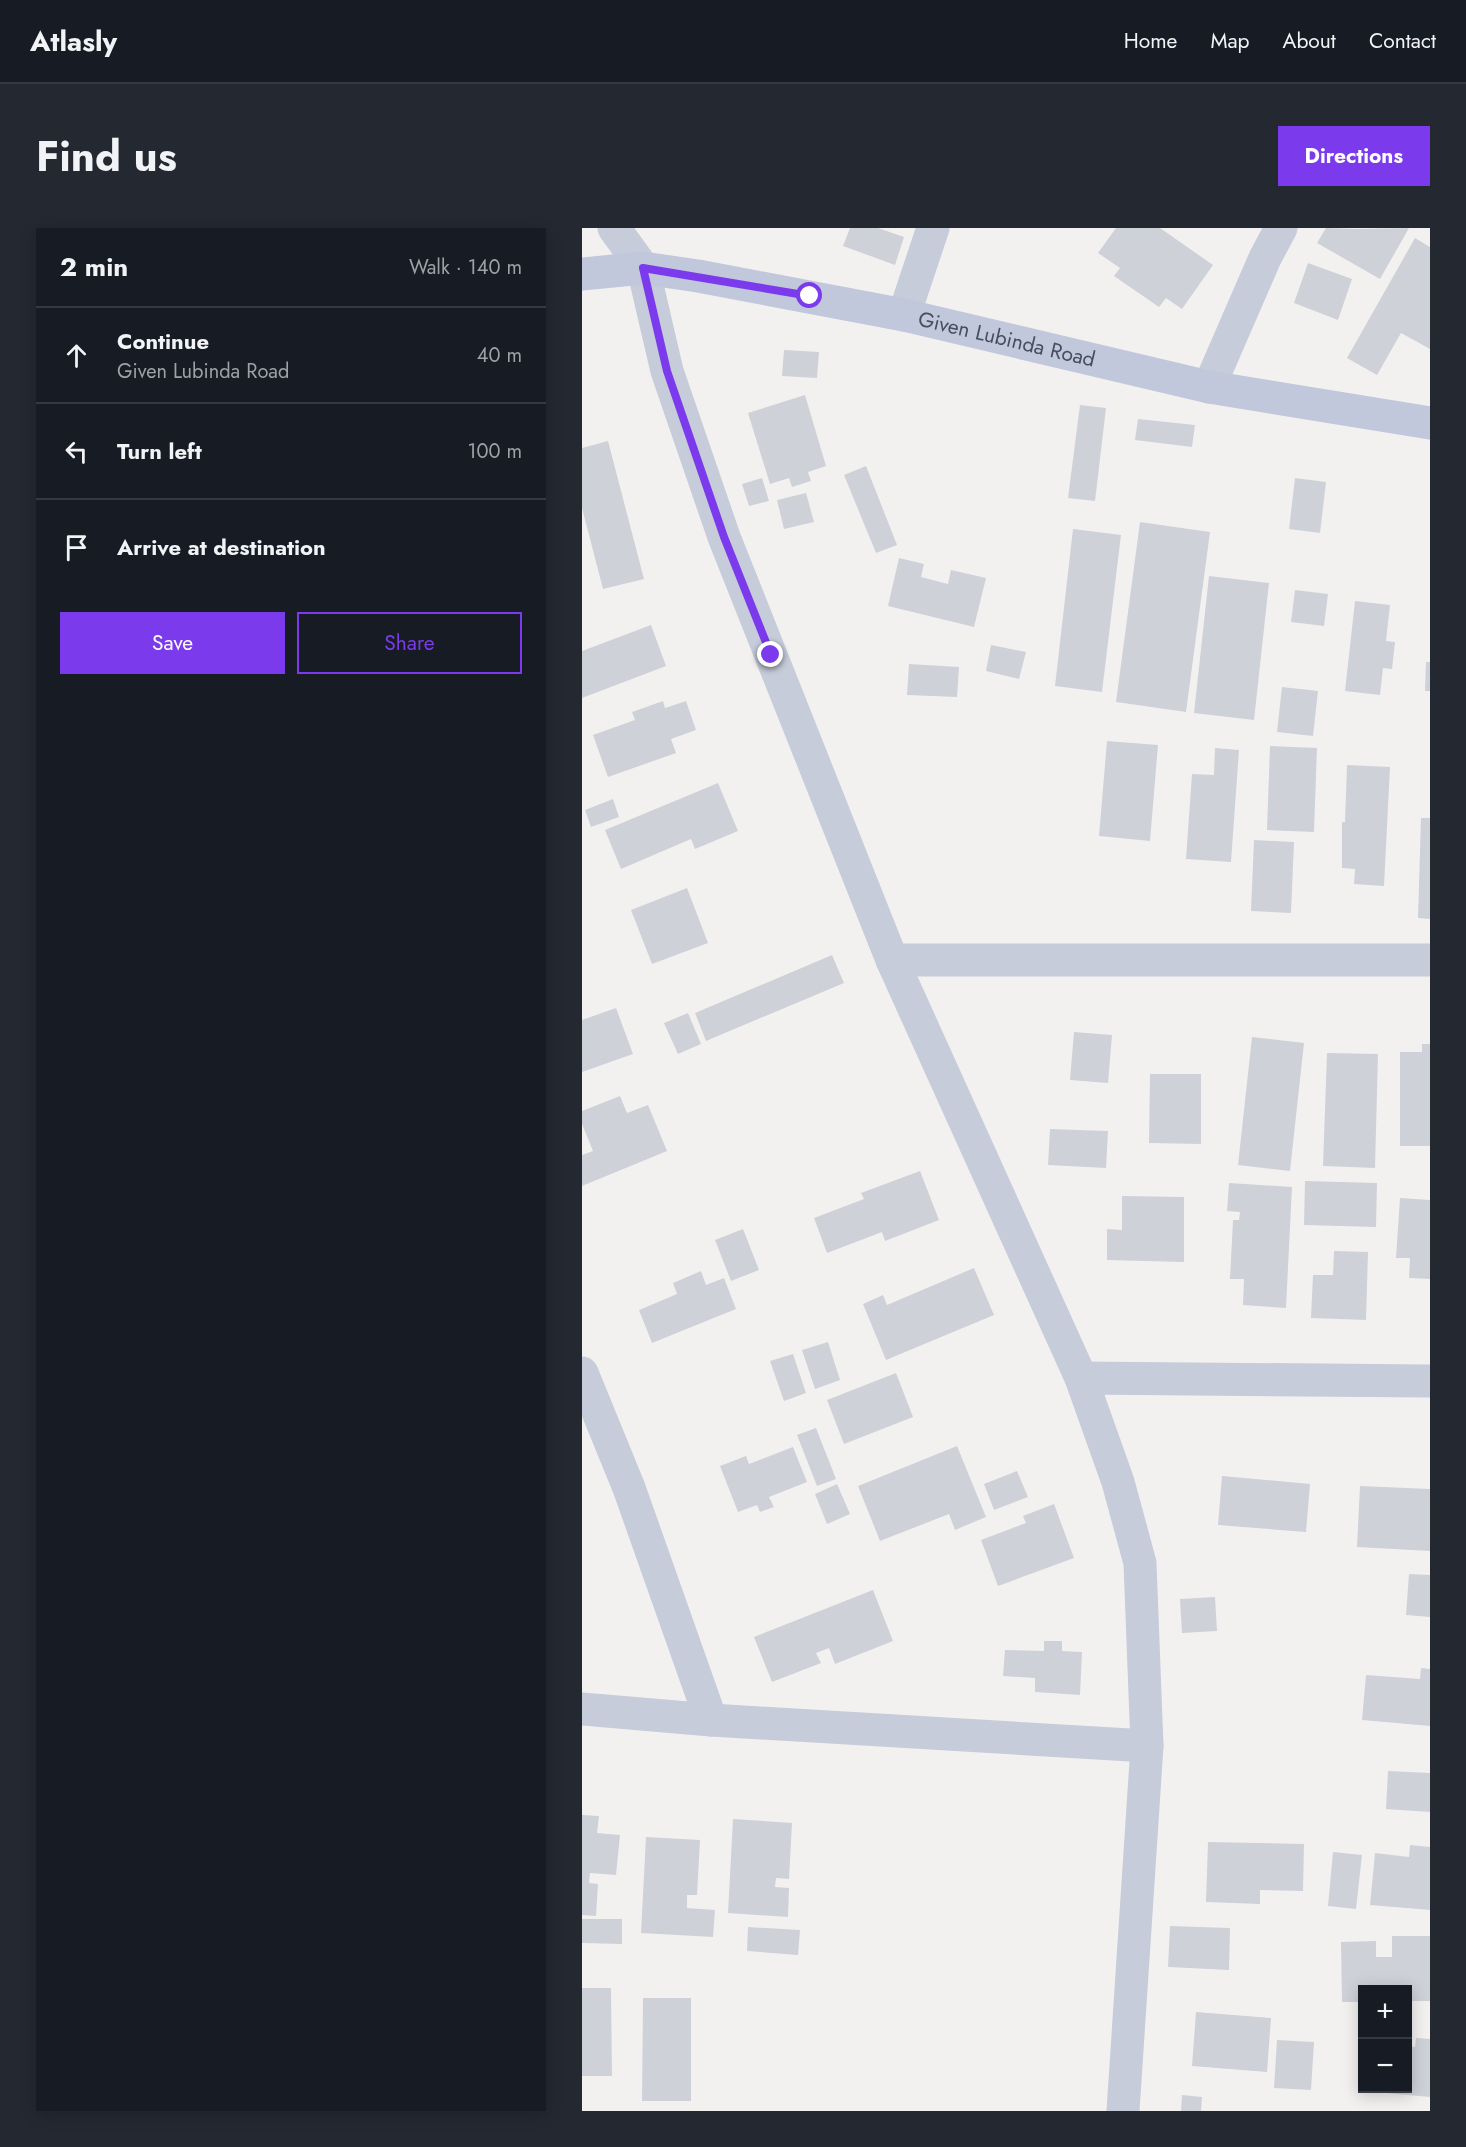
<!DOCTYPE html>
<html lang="en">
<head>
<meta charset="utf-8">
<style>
  body { margin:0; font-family:Jost,sans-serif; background:#242831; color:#f1f3f6 }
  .controls { position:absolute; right:18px; bottom:18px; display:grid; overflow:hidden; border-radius:0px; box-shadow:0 3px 15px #0003 }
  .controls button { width:54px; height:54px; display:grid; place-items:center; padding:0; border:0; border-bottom:2px solid #363941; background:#171b24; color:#f1f3f6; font:30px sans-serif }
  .stop { position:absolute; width:18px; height:18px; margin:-14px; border:4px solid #7c3aed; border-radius:50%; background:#fff }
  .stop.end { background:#7c3aed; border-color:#fff; box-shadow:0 2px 6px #0008 }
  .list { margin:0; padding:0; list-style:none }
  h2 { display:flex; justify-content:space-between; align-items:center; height:78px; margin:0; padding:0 24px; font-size:26px }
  h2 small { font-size:20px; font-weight:400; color:#9ea1a6 }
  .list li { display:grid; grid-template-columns:39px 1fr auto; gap:18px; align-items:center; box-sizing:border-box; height:96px; padding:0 24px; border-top:2px solid #363941 }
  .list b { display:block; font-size:22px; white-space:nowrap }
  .list p { margin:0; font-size:20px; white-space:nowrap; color:#9ea1a6 }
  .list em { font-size:20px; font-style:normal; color:#9ea1a6 }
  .actions { display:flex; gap:12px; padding:18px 24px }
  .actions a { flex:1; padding:14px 0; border:2px solid #7c3aed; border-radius:0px; text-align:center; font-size:21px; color:#7c3aed }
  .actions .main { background:#7c3aed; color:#fff }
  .icon { flex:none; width:33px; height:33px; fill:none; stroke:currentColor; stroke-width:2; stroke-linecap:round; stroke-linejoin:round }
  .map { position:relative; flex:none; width:848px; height:1883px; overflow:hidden; border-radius:0px }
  header { display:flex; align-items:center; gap:36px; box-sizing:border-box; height:84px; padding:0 30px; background:#171b24; border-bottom:2px solid #363941 }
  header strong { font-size:28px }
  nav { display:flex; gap:33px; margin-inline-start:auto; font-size:21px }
  .intro { display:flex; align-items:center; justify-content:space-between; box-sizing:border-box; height:144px; padding:0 36px }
  h1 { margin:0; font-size:42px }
  .button { padding:15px 27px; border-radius:0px; background:#7c3aed; color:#fff; font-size:21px; font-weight:700 }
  main { display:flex; gap:36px; padding:0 36px }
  aside { flex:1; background:#171b24; border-radius:0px; box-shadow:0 3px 15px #0003 }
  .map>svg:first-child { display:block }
  .building { fill:#cfd1d8 }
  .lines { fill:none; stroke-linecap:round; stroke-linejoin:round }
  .street { stroke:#c6ccd9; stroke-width:33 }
  .secondary { stroke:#c1c8db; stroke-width:33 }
  .route { stroke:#7c3aed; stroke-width:8 }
  .labels { text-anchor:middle; stroke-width:4.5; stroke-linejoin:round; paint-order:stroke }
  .street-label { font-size:21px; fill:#464e60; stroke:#fff }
</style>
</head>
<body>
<header>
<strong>Atlasly</strong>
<nav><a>Home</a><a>Map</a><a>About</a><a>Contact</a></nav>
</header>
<div class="intro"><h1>Find us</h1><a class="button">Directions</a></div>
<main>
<aside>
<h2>2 min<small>Walk · 140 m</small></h2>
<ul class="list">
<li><svg class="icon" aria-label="ahead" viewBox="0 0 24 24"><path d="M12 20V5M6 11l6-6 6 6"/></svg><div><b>Continue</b><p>Given Lubinda Road</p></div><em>40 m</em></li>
<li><svg class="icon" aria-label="left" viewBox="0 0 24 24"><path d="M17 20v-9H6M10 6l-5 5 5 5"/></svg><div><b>Turn left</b></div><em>100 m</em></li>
<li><svg class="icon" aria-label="arrive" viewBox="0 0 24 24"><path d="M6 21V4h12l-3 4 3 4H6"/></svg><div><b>Arrive at destination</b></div></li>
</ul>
<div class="actions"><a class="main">Save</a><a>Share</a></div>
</aside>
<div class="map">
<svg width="848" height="1883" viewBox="0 0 848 1883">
  <rect width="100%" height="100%" fill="#f3f1f0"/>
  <g class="building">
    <polygon points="268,0 296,0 322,9 313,37 261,18"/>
    <polygon points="534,0 578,0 631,37 600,81 584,70 577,79 532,48 538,40 516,25"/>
    <polygon points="744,0 773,1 827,0 798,51 735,15"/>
    <polygon points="833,10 848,19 848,121 819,105 795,147 765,130"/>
    <polygon points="726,35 770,51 756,92 712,75"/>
    <polygon points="202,122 237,124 235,150 200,148"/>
    <polygon points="223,167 244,238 226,244 229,253 210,259 207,250 188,256 166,185"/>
    <polygon points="498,177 524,180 513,273 486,270"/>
    <polygon points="556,191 613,197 610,219 553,212"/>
    <polygon points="26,213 62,351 21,361 0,280 0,220"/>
    <polygon points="284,238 315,317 294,325 262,247"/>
    <polygon points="180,250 187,273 167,278 160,256"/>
    <polygon points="713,250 744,254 738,305 707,301"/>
    <polygon points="224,265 232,294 202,301 195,272"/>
    <polygon points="558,294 628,304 604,484 534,474"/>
    <polygon points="491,301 539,307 520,464 473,458"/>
    <polygon points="317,330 342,336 339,349 366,356 369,342 404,350 392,399 306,378"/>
    <polygon points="627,348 687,355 672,492 612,485"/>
    <polygon points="713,362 746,366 742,398 709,394"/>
    <polygon points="773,373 808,377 804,413 813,414 810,441 801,440 798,467 763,463"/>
    <polygon points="69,397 84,438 0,470 0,423"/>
    <polygon points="409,417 444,424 437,451 404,443"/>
    <polygon points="844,434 848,434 848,463 843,463"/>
    <polygon points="327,436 377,439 375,469 325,467"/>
    <polygon points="700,459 736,463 731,508 695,504"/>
    <polygon points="81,473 83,480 104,473 114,502 89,511 94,525 26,549 11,507 53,492 50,484"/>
    <polygon points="525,513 576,517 568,613 517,608"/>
    <polygon points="688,518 735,520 732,604 685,602"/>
    <polygon points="633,520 657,522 649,634 604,631 610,546 632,547"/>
    <polygon points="765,537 808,539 802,658 772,656 773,641 760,640 760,594 763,594"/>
    <polygon points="136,555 156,603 113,621 109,611 39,641 23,602"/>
    <polygon points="31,571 37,589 9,599 3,582"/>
    <polygon points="839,590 848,590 848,691 836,690"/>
    <polygon points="672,612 712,614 709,685 669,683"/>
    <polygon points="105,660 126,715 70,736 49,682"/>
    <polygon points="250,727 262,755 124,813 113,785"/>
    <polygon points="34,780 51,826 0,844 0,792"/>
    <polygon points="106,785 119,816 96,826 82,795"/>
    <polygon points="492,804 530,807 526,855 488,852"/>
    <polygon points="670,809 722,815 708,943 656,937"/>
    <polygon points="840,816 848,816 848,918 818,918 818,824 840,824"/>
    <polygon points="745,825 796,826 793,940 741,938"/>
    <polygon points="568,846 619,846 619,916 567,915"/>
    <polygon points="38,868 45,885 66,877 85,923 0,958 0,927 11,923 0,896 0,883"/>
    <polygon points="468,901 526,903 524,940 466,937"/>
    <polygon points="338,943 357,992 303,1013 300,1004 245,1025 232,990 282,971 279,965"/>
    <polygon points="723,953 795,955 794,999 722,997"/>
    <polygon points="647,955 710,959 704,1080 661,1077 662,1051 648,1051 651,992 657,992 658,984 645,983"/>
    <polygon points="540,968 602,969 602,1034 525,1032 525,1001 540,1002"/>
    <polygon points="818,970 848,972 848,1051 827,1050 828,1030 814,1030"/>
    <polygon points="161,1001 177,1042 149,1053 133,1012"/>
    <polygon points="752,1023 786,1024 784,1092 729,1090 731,1047 751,1047"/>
    <polygon points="392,1040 412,1087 304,1132 281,1076 301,1067 305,1077"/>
    <polygon points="119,1043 124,1057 142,1050 154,1081 70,1115 57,1082 95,1066 91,1055"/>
    <polygon points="246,1114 258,1152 233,1161 220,1122"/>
    <polygon points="211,1126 224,1165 202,1173 188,1133"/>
    <polygon points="314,1145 331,1189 262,1216 245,1172"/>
    <polygon points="234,1200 254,1251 235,1258 215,1207"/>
    <polygon points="375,1218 404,1289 373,1302 367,1286 298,1313 276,1258"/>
    <polygon points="211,1219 225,1254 187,1269 192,1279 178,1284 175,1277 156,1284 138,1238 164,1228 167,1236"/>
    <polygon points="435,1243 446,1269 412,1282 402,1256"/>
    <polygon points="640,1248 728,1256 724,1304 636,1297"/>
    <polygon points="255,1256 268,1286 245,1296 233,1266"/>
    <polygon points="778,1258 848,1261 848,1323 775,1319"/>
    <polygon points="472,1276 492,1330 416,1358 399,1312 444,1295 441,1288"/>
    <polygon points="827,1346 848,1347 848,1389 824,1387"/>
    <polygon points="291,1362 311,1413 253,1436 247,1420 234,1425 239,1435 190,1454 172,1409"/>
    <polygon points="633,1369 635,1403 600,1405 598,1371"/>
    <polygon points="462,1413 480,1413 480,1423 500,1424 498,1467 453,1464 453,1450 421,1448 423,1422 462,1423"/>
    <polygon points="839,1440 848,1441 848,1498 780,1492 784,1447 838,1451"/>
    <polygon points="806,1543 848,1545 848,1584 804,1581"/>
    <polygon points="0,1587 17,1588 15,1605 38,1607 34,1647 8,1645 7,1655 16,1656 14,1688 0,1687"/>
    <polygon points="151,1591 210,1595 207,1651 194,1650 193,1659 207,1660 206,1689 146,1685"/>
    <polygon points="64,1609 118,1612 115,1667 105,1667 105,1680 133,1682 131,1709 59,1705"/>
    <polygon points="626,1614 722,1616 721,1663 678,1662 678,1676 624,1674"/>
    <polygon points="828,1617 848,1619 848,1682 788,1677 793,1625 827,1629"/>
    <polygon points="751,1624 780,1627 774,1681 746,1678"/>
    <polygon points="0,1691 40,1691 40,1716 0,1715"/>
    <polygon points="588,1698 648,1700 647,1742 586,1739"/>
    <polygon points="166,1699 218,1702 216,1727 165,1723"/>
    <polygon points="810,1708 848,1708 848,1773 826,1773 826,1762 780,1762 780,1774 760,1774 759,1714 794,1713 794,1729 810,1729"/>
    <polygon points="0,1760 29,1760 30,1848 0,1848"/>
    <polygon points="61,1770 109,1770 109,1873 60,1873"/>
    <polygon points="614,1784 689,1790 685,1844 610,1838"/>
    <polygon points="834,1810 848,1811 848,1869 793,1864 794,1860 826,1860 826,1818 833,1819"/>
    <polygon points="695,1812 732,1814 729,1862 692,1860"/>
    <polygon points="600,1867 620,1869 619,1883 599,1883"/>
  </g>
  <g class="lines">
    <g class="street">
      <polyline points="32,0 61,40 85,143 142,309 310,732 499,1150 536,1254 558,1335 565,1518 541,1883"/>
      <polyline points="322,87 351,0"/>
      <polyline points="627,159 683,30 699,0"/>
      <polyline points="310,732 848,732"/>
      <polyline points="0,1145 47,1260 129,1492"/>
      <polyline points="499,1150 848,1153"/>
      <polyline points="0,1481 129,1492 565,1518"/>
    </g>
    <path class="secondary" id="s1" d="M0,46L61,40L116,48L322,87L627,159L848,195"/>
  </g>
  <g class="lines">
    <polyline class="route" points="189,427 142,309 85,143 61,40 228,68"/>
  </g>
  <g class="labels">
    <g class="street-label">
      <text dy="7" stroke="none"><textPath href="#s1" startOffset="432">Given Lubinda Road</textPath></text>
    </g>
  </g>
</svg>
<div class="controls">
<button>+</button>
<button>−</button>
</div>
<div class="stop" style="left:228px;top:68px"></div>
<div class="stop end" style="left:189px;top:427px"></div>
</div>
</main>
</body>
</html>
